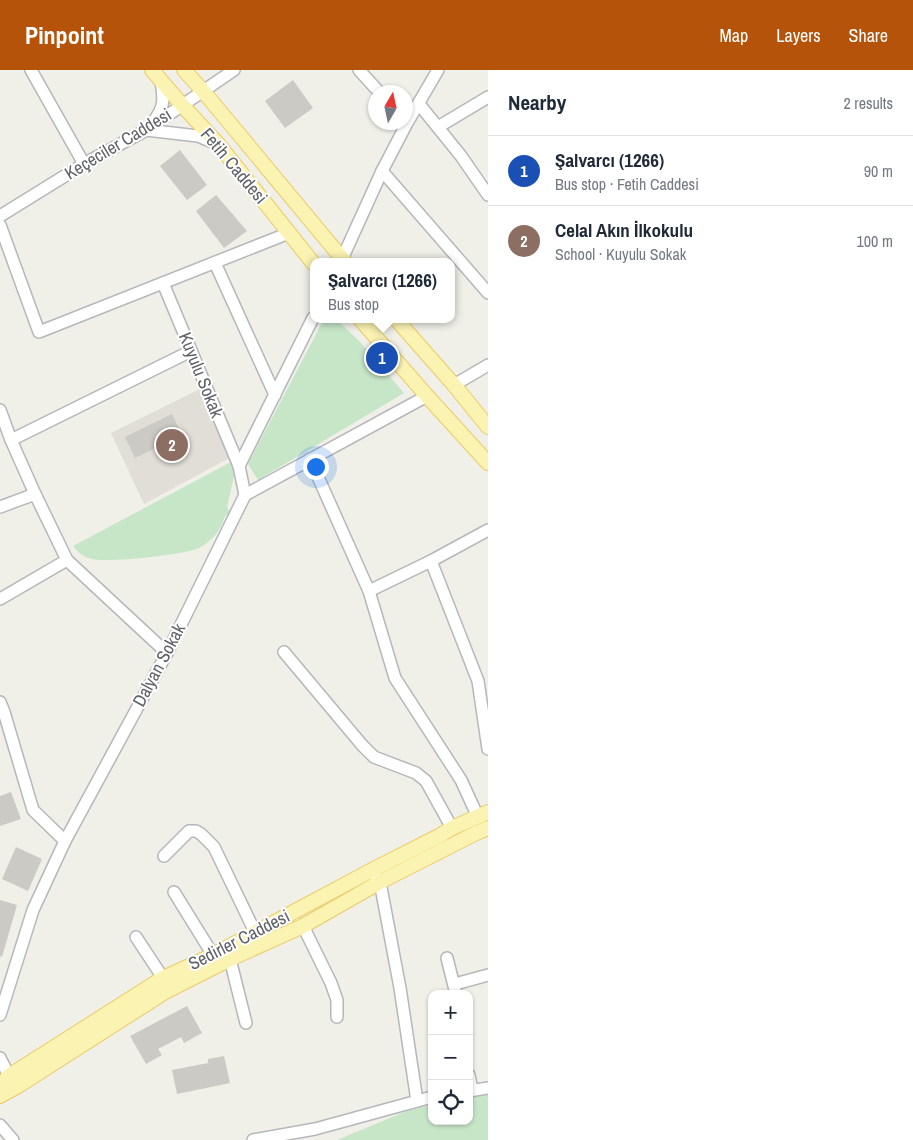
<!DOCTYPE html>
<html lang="en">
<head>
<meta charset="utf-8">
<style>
  body { margin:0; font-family:"Archivo Narrow",sans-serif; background:#f6f6f7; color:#1f2937 }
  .controls { position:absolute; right:15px; bottom:15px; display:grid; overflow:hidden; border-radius:10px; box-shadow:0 1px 4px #0004 }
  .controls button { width:45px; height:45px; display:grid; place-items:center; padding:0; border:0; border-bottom:1px solid #e0e1e3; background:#fff; color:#1f2937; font:25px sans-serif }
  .compass { position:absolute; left:368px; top:15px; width:45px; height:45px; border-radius:50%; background:#fff; box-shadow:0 1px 4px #0004; rotate:9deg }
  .you { position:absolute; left:315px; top:396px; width:18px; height:18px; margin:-12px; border:4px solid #fff; border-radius:50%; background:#1a73e8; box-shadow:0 0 0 8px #1a73e833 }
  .badge { display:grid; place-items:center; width:32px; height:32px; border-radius:50%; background:#b45309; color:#fff; font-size:16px; font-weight:700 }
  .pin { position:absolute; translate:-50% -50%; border:2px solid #fff; box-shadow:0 1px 5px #0006 }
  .popup { position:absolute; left:310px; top:188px; width:145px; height:65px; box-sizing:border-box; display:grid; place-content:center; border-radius:10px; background:#fff; filter:drop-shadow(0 1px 4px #0005); font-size:16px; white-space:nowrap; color:#747a83 }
  .popup b { font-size:19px; color:#1f2937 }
  .popup::after { content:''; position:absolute; left:50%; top:100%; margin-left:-10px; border:10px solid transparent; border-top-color:#fff }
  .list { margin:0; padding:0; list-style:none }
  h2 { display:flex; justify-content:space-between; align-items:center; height:65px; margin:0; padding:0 20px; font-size:21px }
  h2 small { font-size:16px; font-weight:400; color:#747a83 }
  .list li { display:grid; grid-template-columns:32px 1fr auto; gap:15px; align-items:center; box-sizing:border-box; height:70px; padding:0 20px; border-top:1px solid #e0e1e3 }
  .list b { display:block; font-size:19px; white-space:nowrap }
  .list p { margin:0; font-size:16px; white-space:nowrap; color:#747a83 }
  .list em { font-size:16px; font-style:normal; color:#747a83 }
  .icon { flex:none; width:28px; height:28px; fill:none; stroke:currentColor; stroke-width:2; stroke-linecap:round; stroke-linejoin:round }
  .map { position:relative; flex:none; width:488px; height:1070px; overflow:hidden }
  header { display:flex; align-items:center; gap:30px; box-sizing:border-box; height:70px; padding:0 25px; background:#b45309; color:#fff }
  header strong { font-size:24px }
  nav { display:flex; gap:28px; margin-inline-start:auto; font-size:18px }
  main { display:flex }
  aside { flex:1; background:#fff }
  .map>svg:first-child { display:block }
  .education { fill:#e0ded6 }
  .green { fill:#c6e6c7 }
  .building { fill:#cccac4 }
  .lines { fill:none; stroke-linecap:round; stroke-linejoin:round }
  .minor-casing { stroke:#b5b7bb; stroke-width:14 }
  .major-casing { stroke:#ebcc66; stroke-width:16 }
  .minor { stroke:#fff; stroke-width:11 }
  .major { stroke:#fbf3b2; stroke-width:14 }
  .labels { text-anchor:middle; stroke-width:4; stroke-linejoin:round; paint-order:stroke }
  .street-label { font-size:18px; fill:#5f6267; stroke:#fff }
</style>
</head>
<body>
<header>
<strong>Pinpoint</strong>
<nav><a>Map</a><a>Layers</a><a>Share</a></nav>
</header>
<main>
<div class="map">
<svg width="488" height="1070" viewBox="0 0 488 1070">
  <rect width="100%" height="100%" fill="#f0efe8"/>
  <polygon class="education" points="204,317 231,387 144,434 111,363"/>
  <g class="green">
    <polygon points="324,249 336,249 361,273 404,323 258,410 248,394"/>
    <path d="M231,392L234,406L227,437L230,443L225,446C221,460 212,471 199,478C184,485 107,493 91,489C83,487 78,482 73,476Z"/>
    <polygon points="488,1025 488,1070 337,1070 407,1041 432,1035 432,1051 469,1051 469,1027"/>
  </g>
  <g class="building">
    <polygon points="293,10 313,38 285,58 265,31"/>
    <polygon points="180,80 207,115 187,130 160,96"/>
    <polygon points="216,125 247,161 224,178 196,141"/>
    <polygon points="172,344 182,365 135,388 125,367"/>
    <polygon points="11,722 21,749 0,756 0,726"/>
    <polygon points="16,777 42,789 28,821 2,809"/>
    <polygon points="0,830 17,835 2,887 0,886"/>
    <polygon points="187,936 202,963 184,973 181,967 158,979 162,985 146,994 130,966"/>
    <polygon points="224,986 230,1013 177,1024 172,1000 208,993 208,989"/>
  </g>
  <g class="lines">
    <defs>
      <g id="minor">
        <polyline points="31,0 84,94"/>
        <polyline points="359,0 379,22"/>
        <polyline points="419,34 461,86 488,125"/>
        <path d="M152,53C165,38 164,29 161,11"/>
        <polyline points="438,57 488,27"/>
        <polyline points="146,60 198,66 217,74"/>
        <polyline points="382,101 488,223"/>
        <polyline points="0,146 84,94 146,60 234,0"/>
        <polyline points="0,155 39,262 289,163"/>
        <polyline points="342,189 382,101 407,53 438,0"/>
        <polyline points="215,193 275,325"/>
        <polyline points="163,213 239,396"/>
        <polyline points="454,315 488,295"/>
        <polyline points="0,340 11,370 35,424 67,490 167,583"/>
        <polyline points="11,370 191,281"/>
        <polyline points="310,389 369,521 395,608 461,710 478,747"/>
        <polyline points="245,425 427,326"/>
        <polyline points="0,437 35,424"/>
        <polyline points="431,491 478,611 488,679"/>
        <polyline points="369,521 431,491 488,460"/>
        <polyline points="0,529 67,490"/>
        <polyline points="284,582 362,675 374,687 416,703 426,711 452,758"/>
        <polyline points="0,632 4,642 33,740 65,771"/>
        <polyline points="164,786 189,761 196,761 201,764 214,777 255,862"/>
        <polyline points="376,807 380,812 400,918 417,1031"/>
        <polyline points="174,822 213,885"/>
        <polyline points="303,856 331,913 337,930 337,947"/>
        <polyline points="136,867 163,908"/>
        <polyline points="447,888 456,924"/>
        <polyline points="230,889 246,953"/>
        <polyline points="455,914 488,905"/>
        <polyline points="0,945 33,840 65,771 167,583 245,425 239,396 313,248"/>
        <polyline points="0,988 9,1006"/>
        <polyline points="469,1005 472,1020"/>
        <polyline points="469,1021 488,1018"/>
        <polyline points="0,1055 13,1070"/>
        <polyline points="253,1070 315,1059 432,1027"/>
      </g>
      <g id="major">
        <polyline points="152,0 182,35 219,75 313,193"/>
        <polyline points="184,0 203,21 345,192"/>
        <polyline points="360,249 427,326 488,393"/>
        <polyline points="396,249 454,315 488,357"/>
        <polyline points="0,1016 9,1006 163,908 213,885 372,800 439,766 452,758 488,742"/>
        <polyline points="0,1026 18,1016 165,922 230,889 303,856 380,812 474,764 488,758"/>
      </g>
    </defs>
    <use href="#minor" class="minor-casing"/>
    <use href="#major" class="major-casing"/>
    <use href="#minor" class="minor"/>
    <use href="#major" class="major"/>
  </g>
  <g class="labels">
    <g class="street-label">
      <text transform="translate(118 74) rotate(-31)" y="6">Keçeciler Caddesi</text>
      <text transform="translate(234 96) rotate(50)" y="6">Fetih Caddesi</text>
      <text transform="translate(201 305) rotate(68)" y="6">Kuyulu Sokak</text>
      <text transform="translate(159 595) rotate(-62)" y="6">Dalyan Sokak</text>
      <text transform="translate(239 870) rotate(-27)" y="6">Sedirler Caddesi</text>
    </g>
  </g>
</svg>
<div class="controls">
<button>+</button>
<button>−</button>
<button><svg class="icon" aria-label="locate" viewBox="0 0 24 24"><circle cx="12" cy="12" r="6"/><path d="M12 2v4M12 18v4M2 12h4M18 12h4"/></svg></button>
</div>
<svg class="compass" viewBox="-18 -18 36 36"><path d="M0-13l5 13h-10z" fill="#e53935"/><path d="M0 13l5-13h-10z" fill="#747a83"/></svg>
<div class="you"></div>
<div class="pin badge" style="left:382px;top:288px;background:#1a4fb4">1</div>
<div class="popup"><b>Şalvarcı (1266)</b>Bus stop</div>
<div class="pin badge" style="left:172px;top:375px;background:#8d6e63">2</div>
</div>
<aside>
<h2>Nearby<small>2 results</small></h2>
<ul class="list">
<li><span class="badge" style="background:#1a4fb4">1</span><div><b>Şalvarcı (1266)</b><p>Bus stop · Fetih Caddesi</p></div><em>90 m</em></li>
<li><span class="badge" style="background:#8d6e63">2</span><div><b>Celal Akın İlkokulu</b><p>School · Kuyulu Sokak</p></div><em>100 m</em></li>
</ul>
</aside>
</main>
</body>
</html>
